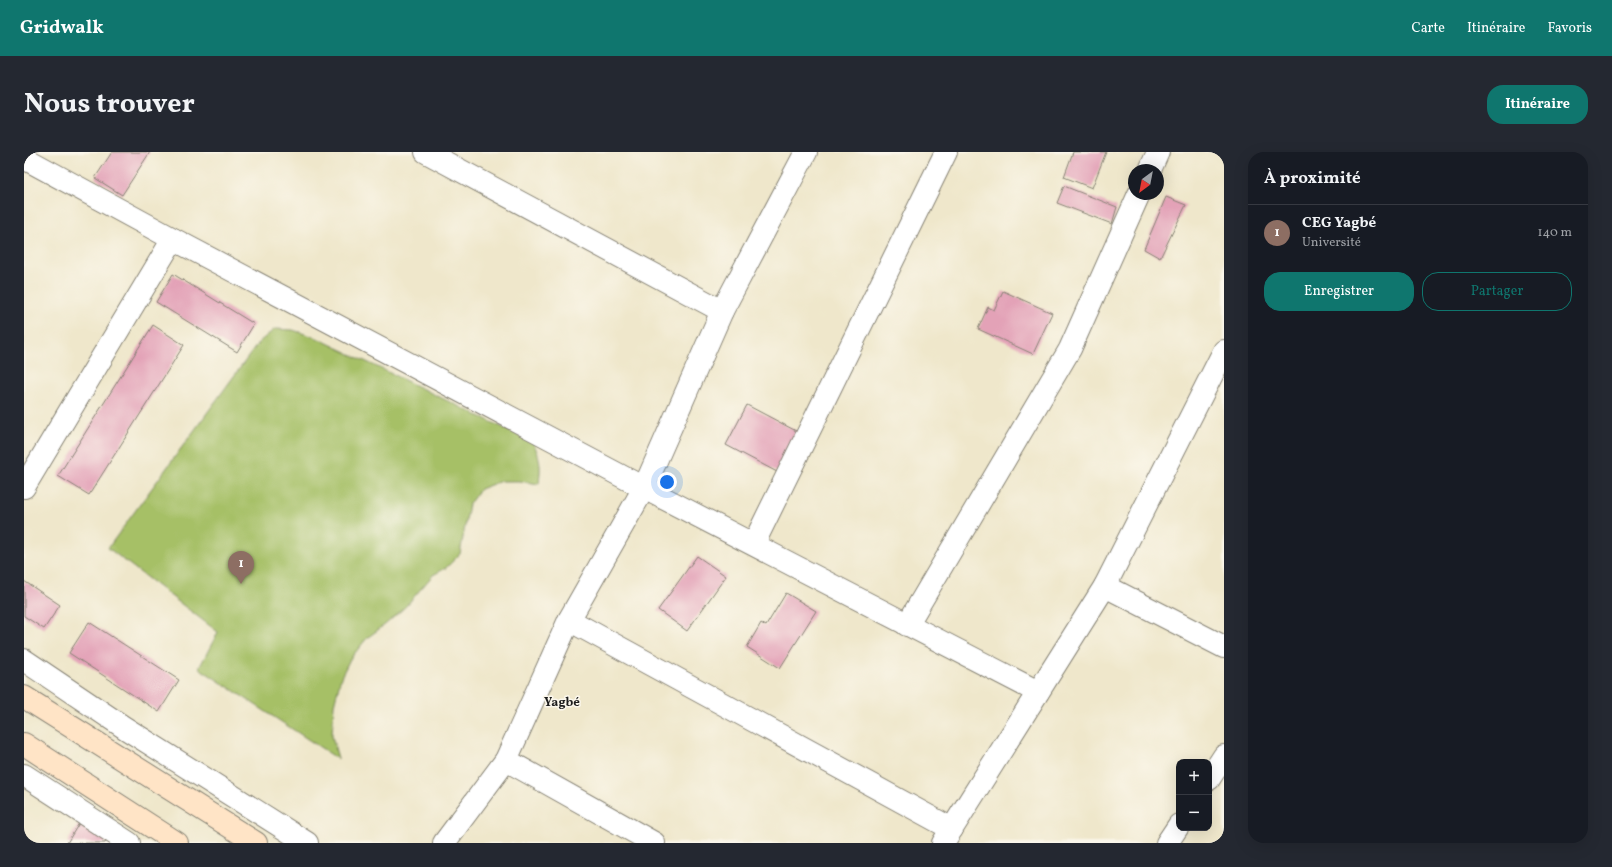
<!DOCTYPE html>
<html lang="fr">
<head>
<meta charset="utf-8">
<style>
  body { margin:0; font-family:Vollkorn,serif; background:#242831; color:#f1f3f6 }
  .controls { position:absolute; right:12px; bottom:12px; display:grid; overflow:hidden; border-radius:8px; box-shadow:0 4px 16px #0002 }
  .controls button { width:36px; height:36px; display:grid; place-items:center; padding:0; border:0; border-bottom:1px solid #363941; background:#171b24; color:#f1f3f6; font:20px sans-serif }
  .compass { position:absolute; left:1104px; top:12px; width:36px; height:36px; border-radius:50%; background:#171b24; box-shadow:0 4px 16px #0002; rotate:212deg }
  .you { position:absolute; left:643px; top:330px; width:14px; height:14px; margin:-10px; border:3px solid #fff; border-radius:50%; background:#1a73e8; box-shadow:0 0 0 6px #1a73e833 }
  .badge { display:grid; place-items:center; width:26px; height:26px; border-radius:50%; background:#0f766e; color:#fff; font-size:13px; font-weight:700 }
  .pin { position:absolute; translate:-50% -33px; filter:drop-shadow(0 1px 2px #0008) }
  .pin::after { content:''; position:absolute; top:21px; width:14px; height:12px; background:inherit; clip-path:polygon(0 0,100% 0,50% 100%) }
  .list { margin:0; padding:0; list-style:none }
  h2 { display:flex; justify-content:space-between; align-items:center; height:52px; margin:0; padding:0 16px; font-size:17px }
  h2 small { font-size:13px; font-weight:400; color:#9ea1a6 }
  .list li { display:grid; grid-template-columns:26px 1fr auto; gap:12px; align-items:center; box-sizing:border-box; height:56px; padding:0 16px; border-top:1px solid #363941 }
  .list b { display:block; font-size:15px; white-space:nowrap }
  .list p { margin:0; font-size:13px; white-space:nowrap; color:#9ea1a6 }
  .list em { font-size:13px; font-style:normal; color:#9ea1a6 }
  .actions { display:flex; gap:8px; padding:12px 16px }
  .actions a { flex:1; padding:9px 0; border:1px solid #0f766e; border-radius:16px; text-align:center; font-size:14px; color:#0f766e }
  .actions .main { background:#0f766e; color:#fff }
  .map { position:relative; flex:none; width:1200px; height:691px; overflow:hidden; border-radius:16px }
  header { display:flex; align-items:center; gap:24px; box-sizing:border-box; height:56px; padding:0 20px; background:#0f766e; color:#fff }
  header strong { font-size:19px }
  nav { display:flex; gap:22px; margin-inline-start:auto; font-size:14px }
  .intro { display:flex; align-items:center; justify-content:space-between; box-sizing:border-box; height:96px; padding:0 24px }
  h1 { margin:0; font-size:28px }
  .button { padding:10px 18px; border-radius:16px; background:#0f766e; color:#fff; font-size:14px; font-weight:700 }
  main { display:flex; gap:24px; padding:0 24px }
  aside { flex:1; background:#171b24; border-radius:16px; box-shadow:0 4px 16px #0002 }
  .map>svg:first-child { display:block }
  .green { fill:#a6c066; stroke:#616e41 }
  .building { fill:#e3a2b7 }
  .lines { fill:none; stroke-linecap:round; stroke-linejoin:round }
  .street-casing { stroke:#868274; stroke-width:24 }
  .secondary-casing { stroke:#868274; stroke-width:24 }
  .street { stroke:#fff; stroke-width:22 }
  .secondary { stroke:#ffe4c6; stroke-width:22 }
  .labels { text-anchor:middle; stroke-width:3; stroke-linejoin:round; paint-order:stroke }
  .neighbourhood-label { font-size:13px; font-weight:bold; fill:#1c1c1c; stroke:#fbf7ec }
</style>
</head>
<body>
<header>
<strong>Gridwalk</strong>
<nav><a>Carte</a><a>Itinéraire</a><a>Favoris</a></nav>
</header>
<div class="intro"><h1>Nous trouver</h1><a class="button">Itinéraire</a></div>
<main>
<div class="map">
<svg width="1200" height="691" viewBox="0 0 1200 691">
  <rect width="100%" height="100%" fill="#fbf7ec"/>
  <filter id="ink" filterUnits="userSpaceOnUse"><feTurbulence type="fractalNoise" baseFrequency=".025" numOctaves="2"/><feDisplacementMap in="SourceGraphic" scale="8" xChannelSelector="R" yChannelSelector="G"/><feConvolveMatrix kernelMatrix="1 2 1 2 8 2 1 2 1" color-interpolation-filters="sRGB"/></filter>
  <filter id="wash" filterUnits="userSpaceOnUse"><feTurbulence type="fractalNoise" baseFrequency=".012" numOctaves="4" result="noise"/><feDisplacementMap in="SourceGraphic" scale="16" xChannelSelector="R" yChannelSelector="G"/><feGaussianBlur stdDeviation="0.9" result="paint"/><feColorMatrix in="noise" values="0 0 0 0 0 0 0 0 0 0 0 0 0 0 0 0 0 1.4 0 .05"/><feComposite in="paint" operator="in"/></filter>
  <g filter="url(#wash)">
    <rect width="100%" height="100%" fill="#efe7cb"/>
    <path class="green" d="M251,177L269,178L293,186L509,290C517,308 517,313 515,332L496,329H477L456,337L445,352L436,402L422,416L409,423L382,454L362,472L343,486L326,507L317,525L310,553L308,584L314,607L175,516L194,480L84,396L235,190Z"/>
    <g id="blocks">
      <g class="building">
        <polygon points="88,0 126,0 98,43 71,26"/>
        <polygon points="1049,0 1082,0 1068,36 1040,25"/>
        <polygon points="1040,34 1093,55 1088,72 1033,51"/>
        <polygon points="1142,45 1162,53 1136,106 1120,97"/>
        <polygon points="149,122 230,172 213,200 132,150"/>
        <polygon points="979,139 1028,161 1009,202 954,177 964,155 970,158"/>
        <polygon points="129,173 160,193 65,343 34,324"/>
        <polygon points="723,253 774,280 753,320 702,293"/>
        <polygon points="673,404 702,424 663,479 634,458"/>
        <polygon points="0,429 36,453 20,477 0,464"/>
        <polygon points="762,441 792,459 756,516 723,495 737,471 742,474"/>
        <polygon points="65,470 155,528 135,560 45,501"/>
        <polygon points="57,668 85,685 81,691 43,691"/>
      </g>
    </g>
  </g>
  <g filter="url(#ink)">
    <use href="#blocks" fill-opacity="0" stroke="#868274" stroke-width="1"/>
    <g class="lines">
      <defs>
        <g id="street">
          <polyline points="402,0 698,159"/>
          <polyline points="0,6 149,87 620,336 1014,540"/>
          <polyline points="1126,18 1134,0"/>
          <polyline points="0,335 149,87"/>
          <polyline points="730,391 922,0"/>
          <polyline points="1081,434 1200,495"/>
          <polyline points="545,468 928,677"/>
          <polyline points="883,473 1046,197 1115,42"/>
          <polyline points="0,508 101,576 283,691"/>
          <polyline points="482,608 630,691"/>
          <polyline points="0,623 105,691"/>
          <polyline points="1185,627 1200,604"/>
          <polyline points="420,691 482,608 545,468 620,336 698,159 782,0"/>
          <polyline points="919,691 1081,434 1200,199"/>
          <polyline points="1143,691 1155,673"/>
        </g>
        <g id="secondary">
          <polyline points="0,545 232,691"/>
          <polyline points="0,592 153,691"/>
        </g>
      </defs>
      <use href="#street" class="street-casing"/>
      <use href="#secondary" class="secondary-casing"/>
      <use href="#street" class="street"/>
      <use href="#secondary" class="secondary"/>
    </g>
  </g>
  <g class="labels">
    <g class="neighbourhood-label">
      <text x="538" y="554">Yagbé</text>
    </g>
  </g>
</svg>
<div class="controls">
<button>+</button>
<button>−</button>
</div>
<svg class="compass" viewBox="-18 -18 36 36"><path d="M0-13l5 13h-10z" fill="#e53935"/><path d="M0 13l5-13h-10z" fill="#9ea1a6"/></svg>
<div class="you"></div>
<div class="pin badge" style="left:217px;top:432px;background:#8d6e63">1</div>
</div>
<aside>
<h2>À proximité<small></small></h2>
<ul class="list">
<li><span class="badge" style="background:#8d6e63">1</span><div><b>CEG Yagbé</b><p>Université</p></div><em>140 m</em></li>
</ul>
<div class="actions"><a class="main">Enregistrer</a><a>Partager</a></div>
</aside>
</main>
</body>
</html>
